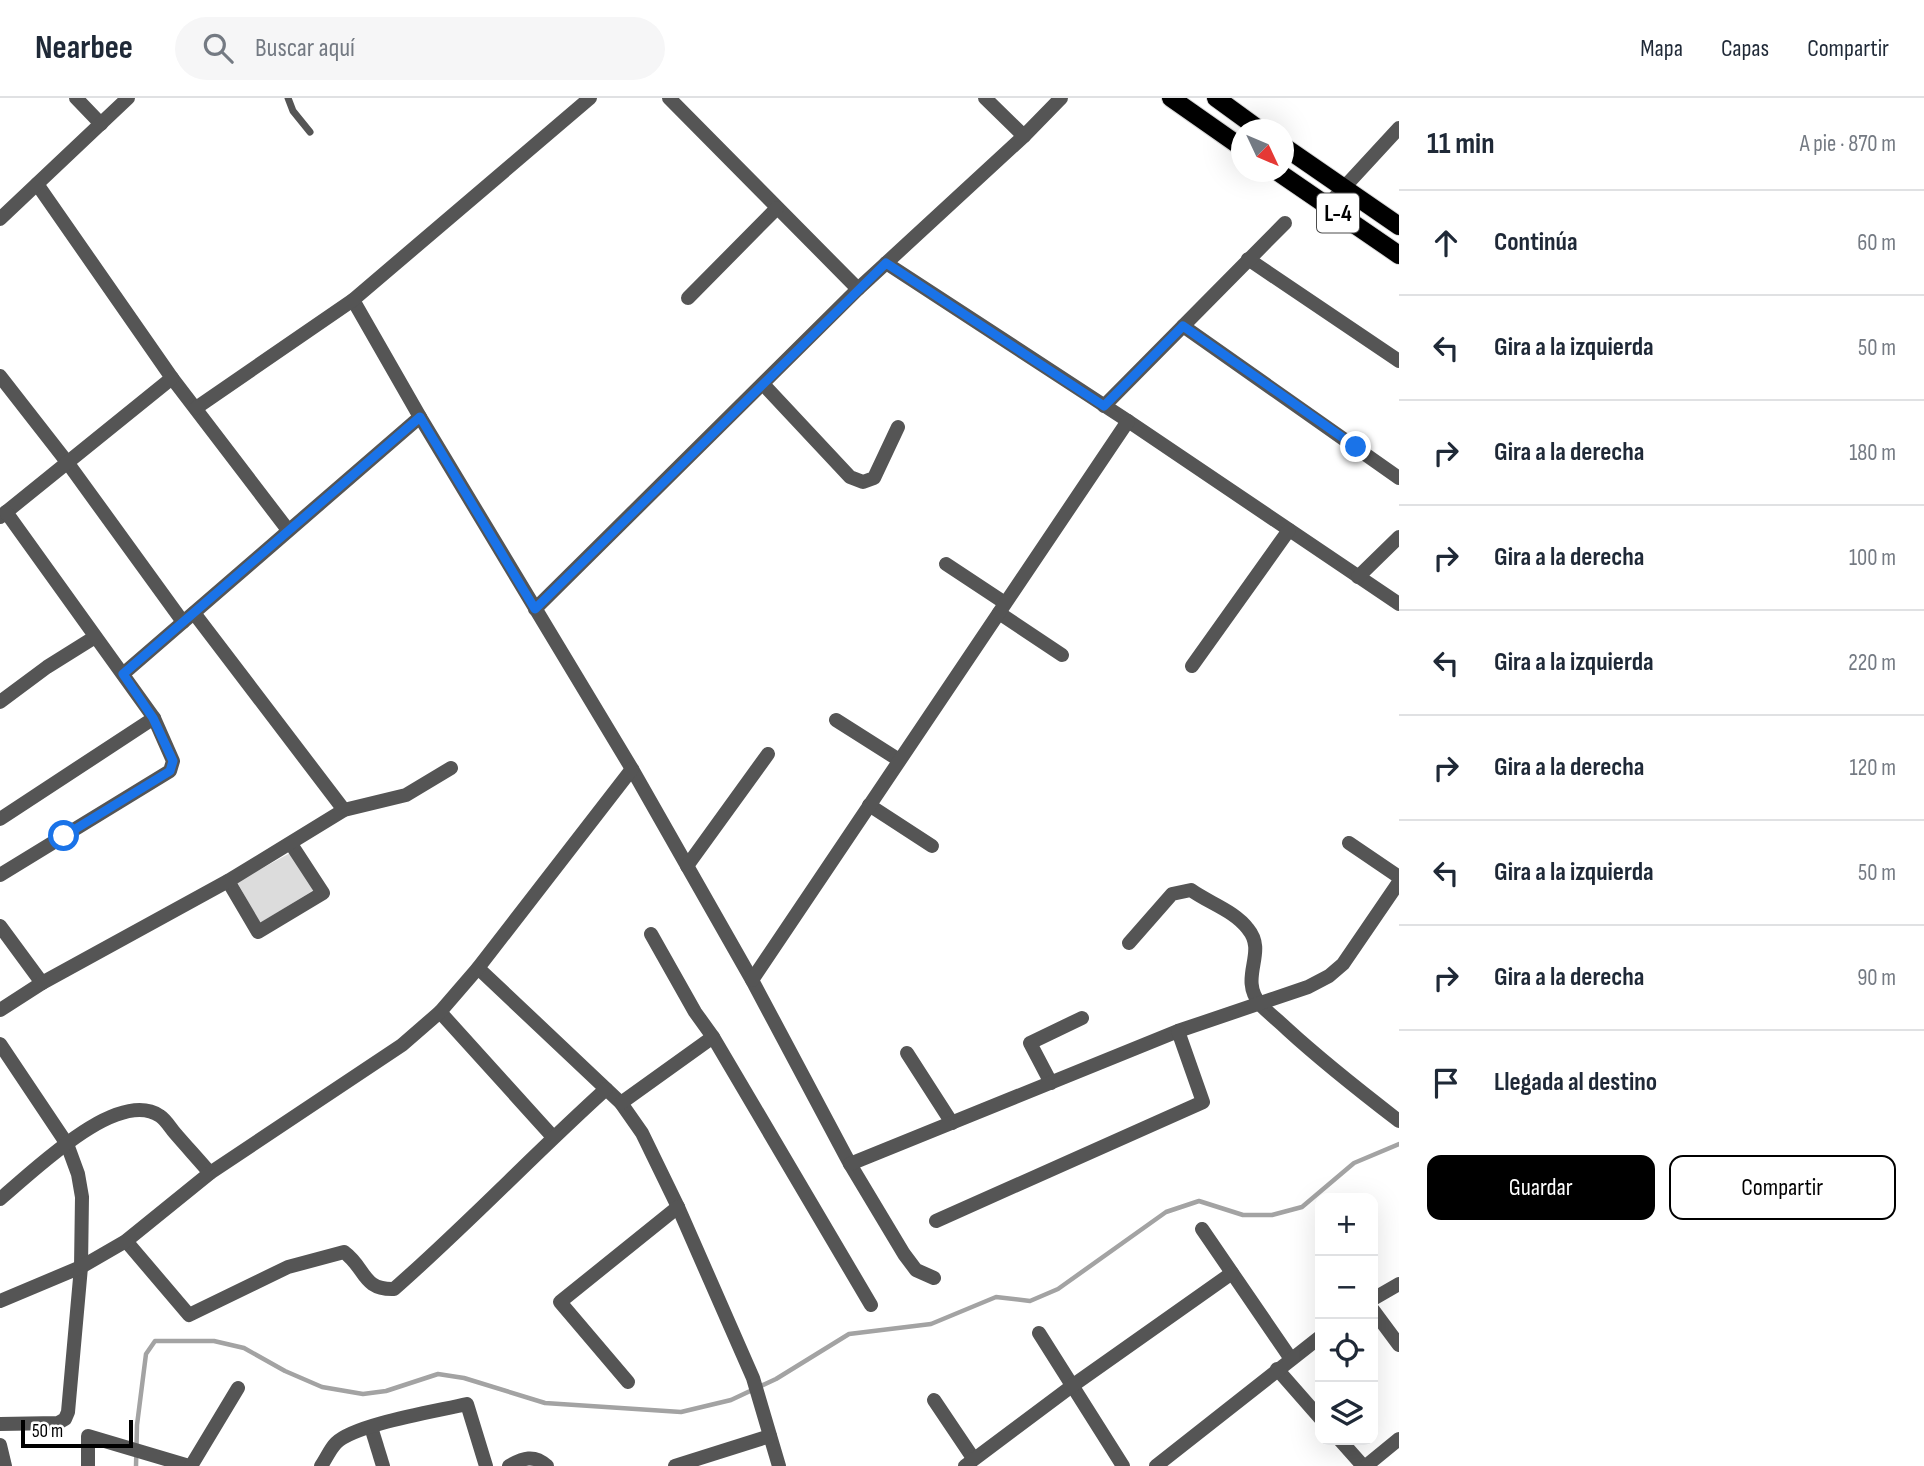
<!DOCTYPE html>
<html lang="es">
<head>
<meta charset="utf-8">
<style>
  body { margin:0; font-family:"Sofia Sans Condensed",sans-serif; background:#f6f6f7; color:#1f2937 }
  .controls { position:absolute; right:21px; bottom:21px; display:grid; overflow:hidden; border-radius:14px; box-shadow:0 7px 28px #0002 }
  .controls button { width:63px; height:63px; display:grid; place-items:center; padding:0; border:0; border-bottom:2px solid #e0e1e3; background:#fff; color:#1f2937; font:35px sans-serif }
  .compass { position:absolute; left:1231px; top:21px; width:63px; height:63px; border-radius:50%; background:#fff; box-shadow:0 7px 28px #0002; rotate:134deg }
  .scale { position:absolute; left:21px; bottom:18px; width:112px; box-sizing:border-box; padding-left:7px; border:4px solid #000; border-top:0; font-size:19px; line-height:24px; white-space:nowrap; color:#000; -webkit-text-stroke:5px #fff; paint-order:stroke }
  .stop { position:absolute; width:21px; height:21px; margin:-16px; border:5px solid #1a73e8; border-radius:50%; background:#fff }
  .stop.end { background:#1a73e8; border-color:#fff; box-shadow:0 2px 7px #0008 }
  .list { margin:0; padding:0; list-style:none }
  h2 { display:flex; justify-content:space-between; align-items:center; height:91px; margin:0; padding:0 28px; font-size:30px }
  h2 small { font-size:23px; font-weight:400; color:#747a83 }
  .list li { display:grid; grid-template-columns:46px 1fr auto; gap:21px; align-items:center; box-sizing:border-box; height:105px; padding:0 28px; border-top:2px solid #e0e1e3 }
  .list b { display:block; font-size:26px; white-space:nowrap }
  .list em { font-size:23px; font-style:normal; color:#747a83 }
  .actions { display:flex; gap:14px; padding:21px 28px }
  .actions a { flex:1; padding:16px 0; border:2px solid #000; border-radius:14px; text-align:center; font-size:24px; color:#000 }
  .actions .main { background:#000; color:#fff }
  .icon { flex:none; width:38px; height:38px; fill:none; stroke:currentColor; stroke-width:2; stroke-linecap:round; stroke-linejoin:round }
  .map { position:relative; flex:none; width:1399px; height:1368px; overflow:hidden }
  header { display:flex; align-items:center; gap:42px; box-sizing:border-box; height:98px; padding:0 35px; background:#fff; border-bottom:2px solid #e0e1e3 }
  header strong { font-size:33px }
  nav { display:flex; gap:38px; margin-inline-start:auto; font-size:24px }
  .search { width:490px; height:63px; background:#f6f6f7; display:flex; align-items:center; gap:18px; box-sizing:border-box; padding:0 24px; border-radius:38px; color:#747a83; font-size:26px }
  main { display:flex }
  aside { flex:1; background:#fff }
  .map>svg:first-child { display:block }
  .green { fill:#dcdcdc }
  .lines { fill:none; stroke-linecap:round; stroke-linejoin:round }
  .stream { stroke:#a3a3a3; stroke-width:4.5 }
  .primary-casing { stroke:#dbdbdb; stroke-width:20 }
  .service { stroke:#555; stroke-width:7 }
  .minor { stroke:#555; stroke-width:14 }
  .primary { stroke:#000; stroke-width:18 }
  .route { stroke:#1a73e8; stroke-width:9 }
  .labels { text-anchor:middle; stroke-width:5; stroke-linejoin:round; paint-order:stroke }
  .shield { fill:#fff; stroke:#4c4c4c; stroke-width:2 }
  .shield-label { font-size:23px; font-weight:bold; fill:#000 }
</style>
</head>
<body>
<header>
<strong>Nearbee</strong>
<div class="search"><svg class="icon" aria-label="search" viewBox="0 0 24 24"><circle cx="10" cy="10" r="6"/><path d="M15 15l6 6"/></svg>Buscar aquí</div>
<nav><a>Mapa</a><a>Capas</a><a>Compartir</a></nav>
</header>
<main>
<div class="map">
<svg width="1399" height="1368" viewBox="0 0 1399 1368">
  <rect width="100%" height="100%" fill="#fff"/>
  <polygon class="green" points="290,755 314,792 260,825 237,784"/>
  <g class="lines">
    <polyline class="stream" points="136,1368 137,1327 146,1256 155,1243 214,1243 244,1250 285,1273 322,1289 363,1296 386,1293 438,1276 464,1280 545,1305 681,1314 731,1302 776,1281 849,1236 931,1226 996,1199 1030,1203 1058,1191 1166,1114 1199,1103 1243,1117 1272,1117 1302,1109 1354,1065 1399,1046"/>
    <defs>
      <g id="primary">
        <polyline points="1171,0 1241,49"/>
        <polyline points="1216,0 1260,32"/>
        <polyline points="1283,48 1399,128"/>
        <polyline points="1278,74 1399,157"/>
      </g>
    </defs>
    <use href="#primary" class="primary-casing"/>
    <polyline class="service" points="288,0 293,13 310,34"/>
    <g class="minor">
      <polyline points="76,0 101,26"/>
      <polyline points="669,0 858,191"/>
      <polyline points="985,0 1024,38"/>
      <polyline points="37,86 172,280 288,432"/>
      <polyline points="1327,108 1399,30"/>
      <polyline points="0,121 128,0"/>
      <polyline points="1248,161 1399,263"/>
      <polyline points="886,165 1128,323 1399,506"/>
      <polyline points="688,200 777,110"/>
      <polyline points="353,202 420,319 632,671 752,882 850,1066 904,1156 916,1172 934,1180"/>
      <polyline points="1183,228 1399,380"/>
      <polyline points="0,278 67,364 183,524"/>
      <polyline points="763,286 850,379 863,384 874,380 898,329"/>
      <polyline points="1104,308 1285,125"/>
      <polyline points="196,310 353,202 590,0"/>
      <polyline points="0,419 172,280"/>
      <polyline points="946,466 1005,505"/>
      <polyline points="1358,479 1399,439"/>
      <polyline points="535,511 858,191 1024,38 1061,0"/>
      <polyline points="194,515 344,712"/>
      <polyline points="999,515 1062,557"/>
      <polyline points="1192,568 1289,432"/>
      <polyline points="123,576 420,319"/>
      <polyline points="0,604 47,569 95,539"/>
      <polyline points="836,622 899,662"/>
      <polyline points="869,707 932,748"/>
      <polyline points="0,721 154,620"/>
      <polyline points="1349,745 1399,779"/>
      <polyline points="687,768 768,656"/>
      <polyline points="0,777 170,673 173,663 154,620 6,414"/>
      <polyline points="228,783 258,834 323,795 291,746"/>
      <polyline points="0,828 42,885"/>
      <polyline points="651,836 695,914 713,939"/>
      <path d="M1129,845L1172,796L1191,792C1209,805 1235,813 1248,831C1268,855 1238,879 1260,906C1268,915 1279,923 1287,931C1323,964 1360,993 1399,1023"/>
      <polyline points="478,870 621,1005 642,1035 678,1109 753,1280 779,1368"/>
      <polyline points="752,882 1128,323"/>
      <polyline points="0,912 42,885 228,783 344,712 406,697 451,670"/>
      <polyline points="440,914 553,1039"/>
      <polyline points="0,946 67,1046 78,1076 82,1099 81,1169 68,1314 65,1321 58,1325 0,1326"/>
      <polyline points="907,955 952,1025"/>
      <polyline points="1051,985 1030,945 1082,920"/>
      <polyline points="621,1005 713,939 871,1207"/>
      <polyline points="850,1066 1178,933 1308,889 1329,878 1343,866 1399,784"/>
      <path d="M0,1101C32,1075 117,989 160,1018C165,1021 170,1029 174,1034C186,1048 198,1061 210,1075"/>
      <polyline points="936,1123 1203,1004 1178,933"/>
      <polyline points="1202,1131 1291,1261"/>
      <path d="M126,1143L189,1217L288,1169L344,1154C366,1170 362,1192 394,1191C467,1127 534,1056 606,991"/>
      <polyline points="1373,1201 1399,1186"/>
      <polyline points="0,1203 81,1169 126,1143 210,1075 402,947 440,914 478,870 632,671"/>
      <polyline points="1373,1212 1399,1247"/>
      <polyline points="1039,1235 1123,1368"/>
      <polyline points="1277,1271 1320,1320"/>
      <polyline points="628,1284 560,1204 678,1109"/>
      <polyline points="934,1302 973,1360"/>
      <polyline points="371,1329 383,1368"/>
      <polyline points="1340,1342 1363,1368"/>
      <polyline points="0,1347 5,1368"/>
      <polyline points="88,1368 88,1338 189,1368"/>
      <polyline points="191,1368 238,1290"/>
      <path d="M321,1368C326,1361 330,1351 336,1345C355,1326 438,1313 467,1306L486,1368"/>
      <path d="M509,1368C523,1360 534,1356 547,1368"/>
      <polyline points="675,1368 770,1338"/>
      <polyline points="965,1368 1072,1288 1232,1175"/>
      <polyline points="1156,1368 1320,1239"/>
      <polyline points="1366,1368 1399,1341"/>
    </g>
    <use href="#primary" class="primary"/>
  </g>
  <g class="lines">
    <polyline class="route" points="64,738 170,673 173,663 153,620 123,576 420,319 535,511 886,165 1104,308 1183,228 1356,349"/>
  </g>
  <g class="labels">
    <rect class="shield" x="1317" y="95.5" width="42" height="39" rx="5"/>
    <g class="shield-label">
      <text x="1338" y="123">L-4</text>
    </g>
  </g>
</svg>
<div class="controls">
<button>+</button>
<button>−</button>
<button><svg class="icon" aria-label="locate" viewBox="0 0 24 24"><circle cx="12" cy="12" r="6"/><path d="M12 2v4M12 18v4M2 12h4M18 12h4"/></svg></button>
<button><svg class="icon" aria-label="layers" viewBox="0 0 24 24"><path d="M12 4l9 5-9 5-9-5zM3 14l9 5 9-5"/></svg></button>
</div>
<svg class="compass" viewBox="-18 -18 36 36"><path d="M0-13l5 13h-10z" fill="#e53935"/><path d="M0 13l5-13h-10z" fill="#747a83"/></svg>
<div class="scale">50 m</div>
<div class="stop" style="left:64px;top:738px"></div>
<div class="stop end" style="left:1356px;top:349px"></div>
</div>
<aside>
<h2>11 min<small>A pie · 870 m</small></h2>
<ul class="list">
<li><svg class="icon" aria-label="ahead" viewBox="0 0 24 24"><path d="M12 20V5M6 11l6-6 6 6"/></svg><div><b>Continúa</b></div><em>60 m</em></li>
<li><svg class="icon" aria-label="left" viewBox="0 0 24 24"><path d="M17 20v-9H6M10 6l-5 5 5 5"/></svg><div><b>Gira a la izquierda</b></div><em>50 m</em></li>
<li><svg class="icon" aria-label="right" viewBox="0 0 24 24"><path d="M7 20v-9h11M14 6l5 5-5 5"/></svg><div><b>Gira a la derecha</b></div><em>180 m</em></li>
<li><svg class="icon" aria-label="right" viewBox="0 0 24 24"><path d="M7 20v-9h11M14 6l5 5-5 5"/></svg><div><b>Gira a la derecha</b></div><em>100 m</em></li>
<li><svg class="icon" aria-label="left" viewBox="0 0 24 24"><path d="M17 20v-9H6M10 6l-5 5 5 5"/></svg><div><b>Gira a la izquierda</b></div><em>220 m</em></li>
<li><svg class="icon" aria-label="right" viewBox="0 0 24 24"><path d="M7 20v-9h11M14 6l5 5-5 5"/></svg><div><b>Gira a la derecha</b></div><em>120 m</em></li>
<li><svg class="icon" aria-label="left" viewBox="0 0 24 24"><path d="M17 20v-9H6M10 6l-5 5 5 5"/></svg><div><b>Gira a la izquierda</b></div><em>50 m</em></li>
<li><svg class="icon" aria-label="right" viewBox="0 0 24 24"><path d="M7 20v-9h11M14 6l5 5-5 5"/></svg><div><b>Gira a la derecha</b></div><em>90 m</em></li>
<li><svg class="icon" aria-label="arrive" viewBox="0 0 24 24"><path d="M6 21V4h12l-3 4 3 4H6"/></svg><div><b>Llegada al destino</b></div></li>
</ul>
<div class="actions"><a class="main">Guardar</a><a>Compartir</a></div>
</aside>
</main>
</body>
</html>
